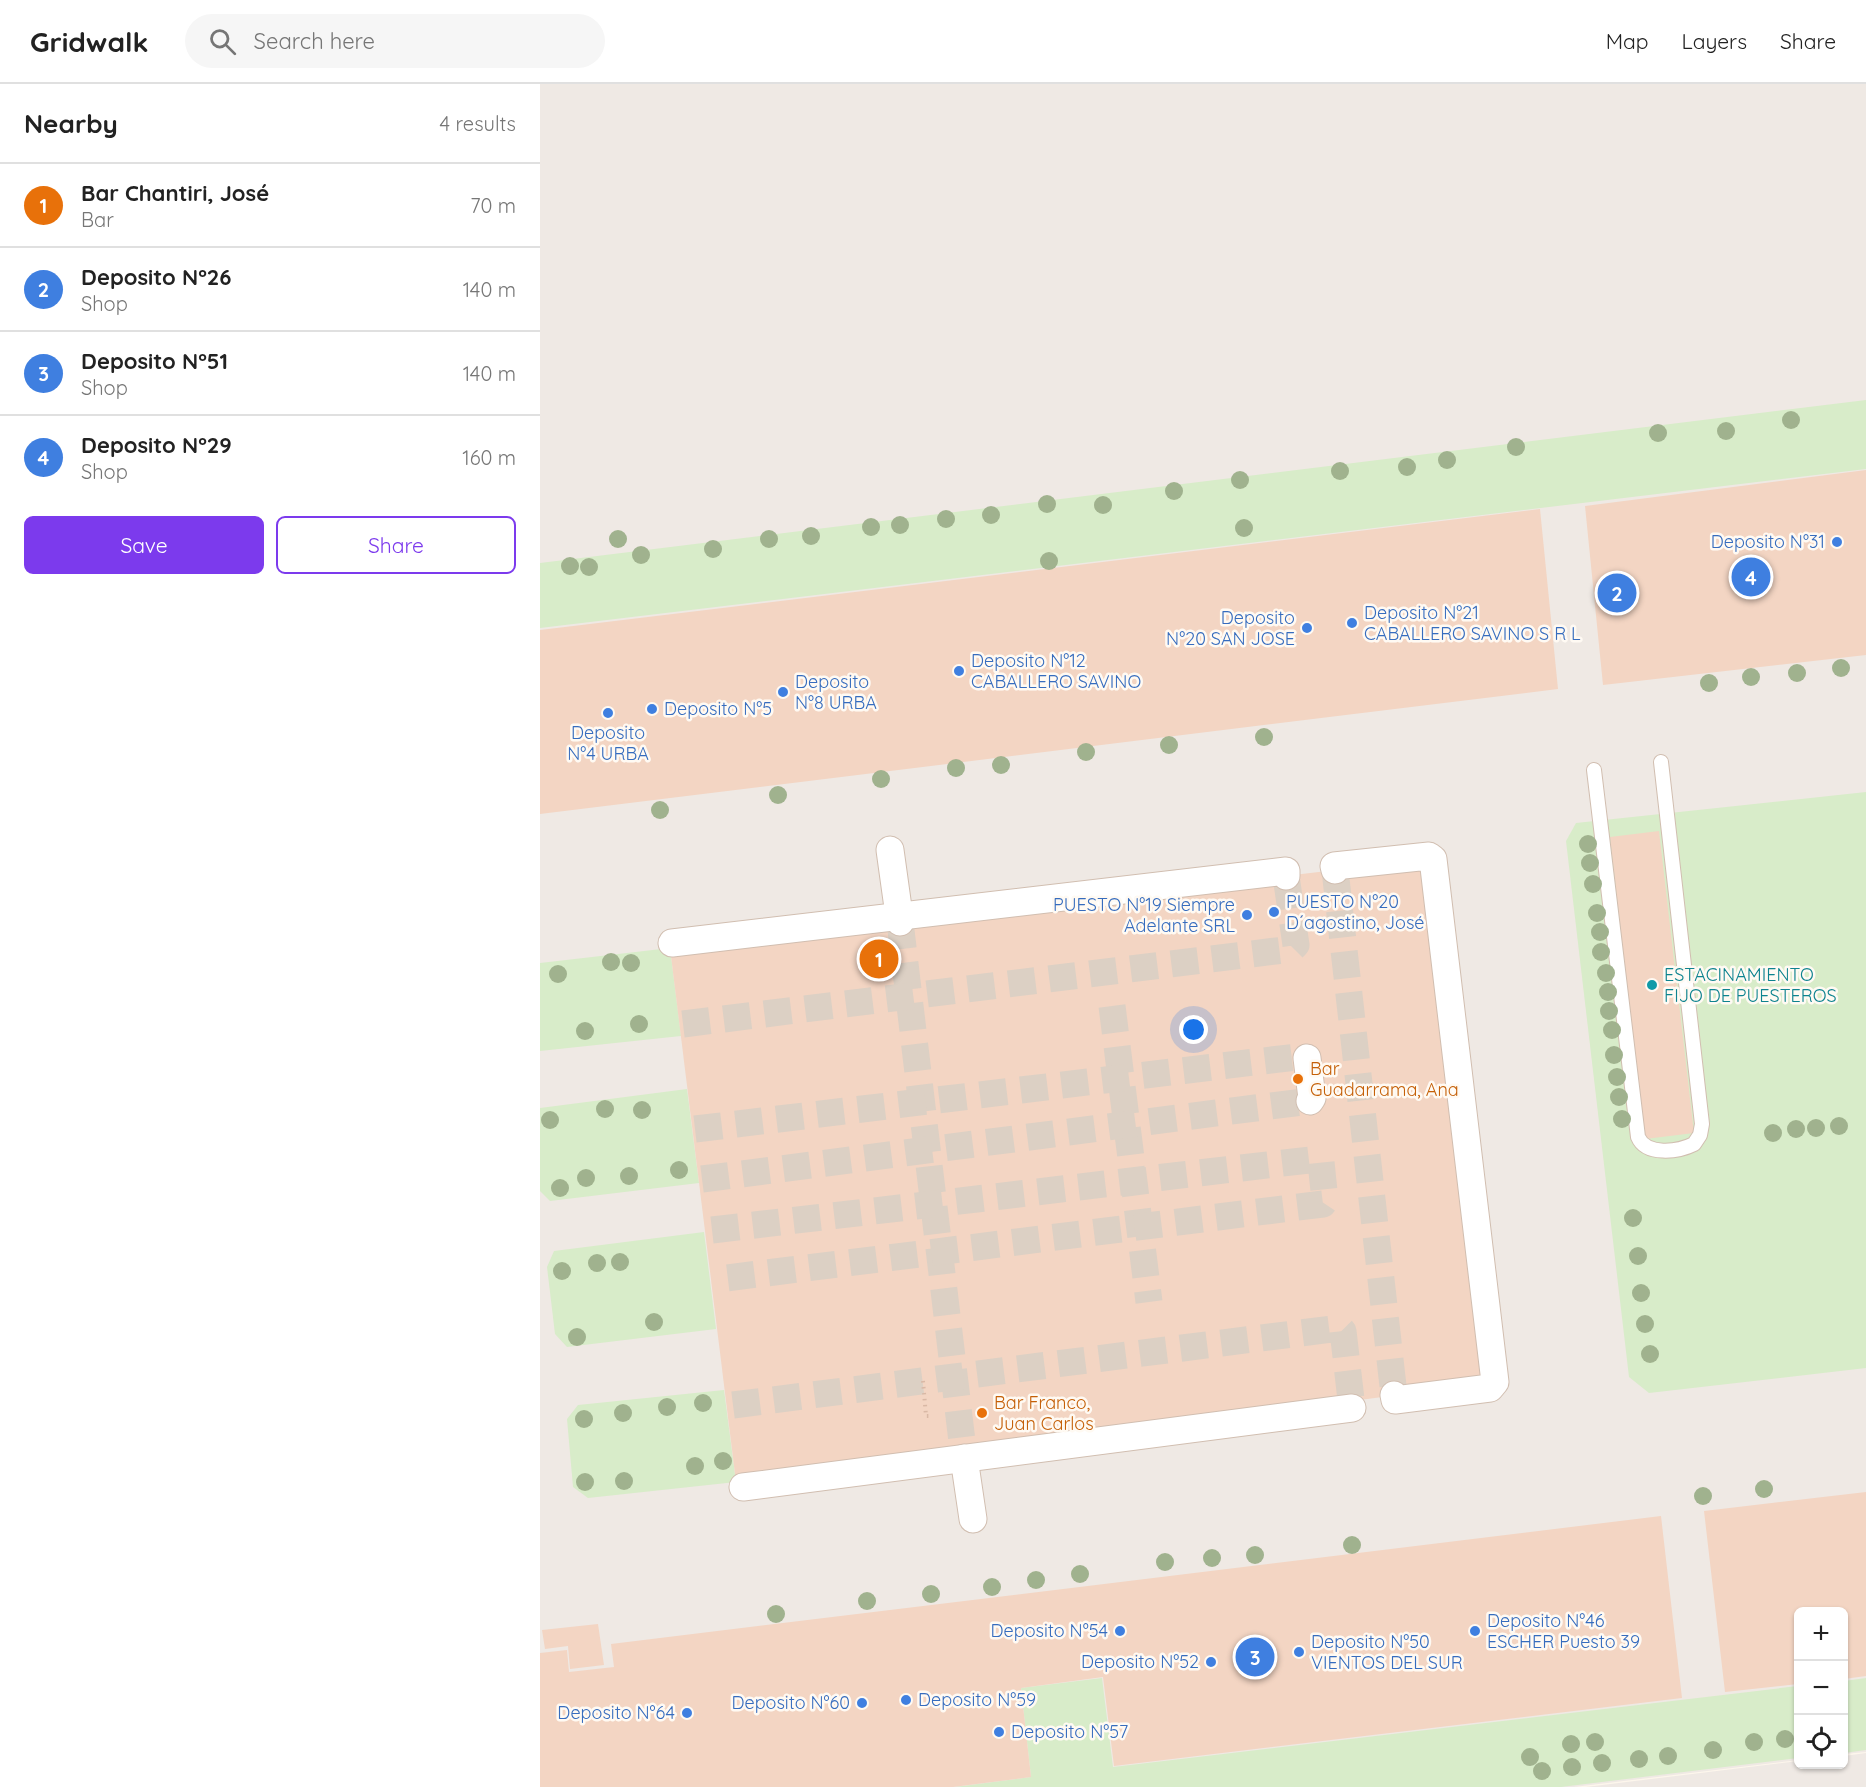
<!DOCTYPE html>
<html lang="en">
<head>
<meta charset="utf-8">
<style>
  body { margin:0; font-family:Quicksand,sans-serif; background:#f6f6f6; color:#222 }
  .controls { position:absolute; right:18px; bottom:18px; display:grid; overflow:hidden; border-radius:9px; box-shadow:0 2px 4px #0004 }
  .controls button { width:54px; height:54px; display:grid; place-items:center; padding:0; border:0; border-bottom:2px solid #e0e0e0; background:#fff; color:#222; font:30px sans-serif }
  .you { position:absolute; left:654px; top:946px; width:21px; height:21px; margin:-15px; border:4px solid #fff; border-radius:50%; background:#1a73e8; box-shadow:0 0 0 9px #1a73e833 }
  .badge { display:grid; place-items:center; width:39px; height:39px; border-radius:50%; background:#7c3aed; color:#fff; font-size:20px; font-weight:700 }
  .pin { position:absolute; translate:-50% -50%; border:3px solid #fff; box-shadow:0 2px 6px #0006 }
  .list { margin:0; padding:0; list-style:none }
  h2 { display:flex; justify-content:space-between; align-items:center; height:78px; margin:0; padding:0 24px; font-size:26px }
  h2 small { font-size:20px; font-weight:400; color:#767676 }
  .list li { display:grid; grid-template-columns:39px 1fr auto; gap:18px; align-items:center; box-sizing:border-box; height:84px; padding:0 24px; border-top:2px solid #e0e0e0 }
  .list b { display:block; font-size:22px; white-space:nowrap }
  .list p { margin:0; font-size:20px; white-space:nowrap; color:#767676 }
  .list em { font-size:20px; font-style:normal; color:#767676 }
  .actions { display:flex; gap:12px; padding:18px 24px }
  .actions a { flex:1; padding:14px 0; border:2px solid #7c3aed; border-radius:9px; text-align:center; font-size:21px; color:#7c3aed }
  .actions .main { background:#7c3aed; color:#fff }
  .icon { flex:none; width:33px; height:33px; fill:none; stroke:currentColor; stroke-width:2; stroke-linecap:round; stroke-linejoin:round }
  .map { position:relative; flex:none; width:1326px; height:1703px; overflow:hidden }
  header { display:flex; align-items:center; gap:36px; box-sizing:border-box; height:84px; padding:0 30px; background:#fff; border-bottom:2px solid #e0e0e0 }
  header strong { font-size:28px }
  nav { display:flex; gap:33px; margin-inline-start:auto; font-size:21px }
  .search { width:420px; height:54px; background:#f6f6f6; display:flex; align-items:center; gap:15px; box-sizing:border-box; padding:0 21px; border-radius:33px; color:#767676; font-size:22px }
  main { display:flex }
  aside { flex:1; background:#fff }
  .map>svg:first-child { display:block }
  .industrial { fill:#efe9e4 }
  .green { fill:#d8ecc9 }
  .building { fill:#f3d5c3 }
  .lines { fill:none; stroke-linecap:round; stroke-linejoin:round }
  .street-tunnel { stroke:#dcd0c4; stroke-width:27; stroke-dasharray:27 14; stroke-linecap:butt }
  .lane-casing { stroke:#d1beb0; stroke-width:16 }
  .street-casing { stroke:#d1beb0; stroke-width:29 }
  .path { stroke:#d9b8a5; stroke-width:4; stroke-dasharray:1.5 4.5; stroke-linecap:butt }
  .lane { stroke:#fff; stroke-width:14 }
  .street { stroke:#fff; stroke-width:27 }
  .tree { fill:#a0b28e }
  .shop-dot { fill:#3f7fe0; stroke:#fffaf3; stroke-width:2 }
  .culture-dot { fill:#0f9aa8; stroke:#fffaf3; stroke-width:2 }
  .food-dot { fill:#e8710a; stroke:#fffaf3; stroke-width:2 }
  .labels { text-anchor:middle; stroke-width:5; stroke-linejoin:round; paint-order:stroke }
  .shop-label { font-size:18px; fill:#366cbe; stroke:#fffaf3; text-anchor:start }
  .culture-label { font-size:18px; fill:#0d838f; stroke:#fffaf3; text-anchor:start }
  .food-label { font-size:18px; fill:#c56008; stroke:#fffaf3; text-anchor:start }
</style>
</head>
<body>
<header>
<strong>Gridwalk</strong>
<div class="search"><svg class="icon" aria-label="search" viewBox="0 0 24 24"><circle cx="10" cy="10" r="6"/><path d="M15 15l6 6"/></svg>Search here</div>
<nav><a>Map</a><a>Layers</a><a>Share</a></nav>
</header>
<main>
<aside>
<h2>Nearby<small>4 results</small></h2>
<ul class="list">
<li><span class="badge" style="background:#e8710a">1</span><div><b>Bar Chantiri, José</b><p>Bar</p></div><em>70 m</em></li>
<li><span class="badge" style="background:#3f7fe0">2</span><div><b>Deposito N°26</b><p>Shop</p></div><em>140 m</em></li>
<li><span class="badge" style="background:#3f7fe0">3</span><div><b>Deposito N°51</b><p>Shop</p></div><em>140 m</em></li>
<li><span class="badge" style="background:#3f7fe0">4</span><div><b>Deposito N°29</b><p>Shop</p></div><em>160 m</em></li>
</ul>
<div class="actions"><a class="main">Save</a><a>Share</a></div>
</aside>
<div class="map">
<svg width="1326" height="1703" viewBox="0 0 1326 1703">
  <rect width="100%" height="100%" fill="#fdf6ec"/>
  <g class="industrial">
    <polygon points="0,0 1326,0 1326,1668 1304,1670 1304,1528 1258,1528 1258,1676 1034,1703 0,1703"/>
    <polygon points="1326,1669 1326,1703 1046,1703 1258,1677 1258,1680 1304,1680 1304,1672"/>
  </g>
  <g class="green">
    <polygon points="1326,316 1326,385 0,544 0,479"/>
    <polygon points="1326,708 1326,1284 1109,1309 1089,1293 1026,757 1036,739"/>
    <polygon points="130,864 141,952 0,967 0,879"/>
    <polygon points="147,1005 159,1099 10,1117 0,1107 0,1024"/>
    <polygon points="164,1148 176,1245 27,1263 15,1250 7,1183 14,1167"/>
    <polygon points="184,1306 196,1398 48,1414 33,1403 27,1335 38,1321"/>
    <polygon points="562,1594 573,1683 1258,1602 1258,1674 1021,1703 415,1703 491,1693 481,1604"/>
    <polygon points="1326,1594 1326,1666 1304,1669 1304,1597"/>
  </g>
  <g class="building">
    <polygon points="1326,386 1326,571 1063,601 1045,422"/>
    <polygon points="1000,425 1018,605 0,730 0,546"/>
    <polygon points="1119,747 1154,1049 1105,1055 1070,753"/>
    <polygon points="889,775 949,1299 196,1398 130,864"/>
    <polygon points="1326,1408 1326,1592 1304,1595 1304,1527 1258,1527 1258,1600 1185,1608 1164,1427"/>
    <polygon points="1121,1432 1142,1614 574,1682 563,1593 481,1604 491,1693 413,1703 0,1703 0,1569 27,1566 29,1588 74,1583 71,1560"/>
    <polygon points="58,1540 64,1581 30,1585 28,1562 5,1565 2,1546"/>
  </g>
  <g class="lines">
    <g class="street-tunnel">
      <polyline points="795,786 854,1311"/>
      <polyline points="360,838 424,1374"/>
      <polyline points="572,922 609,1218"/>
      <polyline points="143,940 752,865 756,861 746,792"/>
      <polyline points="155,1045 765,972 767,974"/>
      <polyline points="162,1095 770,1017"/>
      <polyline points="172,1146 778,1075 781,1078 785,1117 783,1120 178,1195"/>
      <polyline points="193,1321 800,1244 803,1247 812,1324"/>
    </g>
    <defs>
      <path id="lane" d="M1054,686L1098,1053C1106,1072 1138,1068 1154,1060L1160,1051L1162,1040L1121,678"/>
      <g id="street">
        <polyline points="350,766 360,838"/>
        <polyline points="795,786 794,782 889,772 893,775 955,1298 950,1304 855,1316 854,1311"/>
        <polyline points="132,859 746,787 746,792"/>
        <polyline points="767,974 772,1014 770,1017"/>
        <polyline points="424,1374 433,1435"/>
        <polyline points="203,1403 812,1324"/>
      </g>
    </defs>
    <use href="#lane" class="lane-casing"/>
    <use href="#street" class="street-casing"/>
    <polyline class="path" points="383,1297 386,1332 391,1332"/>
    <use href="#lane" class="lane"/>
    <use href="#street" class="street"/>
  </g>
  <g class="tree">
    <circle cx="1251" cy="336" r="9"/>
    <circle cx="1186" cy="347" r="9"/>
    <circle cx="1118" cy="349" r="9"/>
    <circle cx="976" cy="363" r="9"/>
    <circle cx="907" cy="376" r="9"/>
    <circle cx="867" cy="383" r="9"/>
    <circle cx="800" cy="387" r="9"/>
    <circle cx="700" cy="396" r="9"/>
    <circle cx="634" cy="407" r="9"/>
    <circle cx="507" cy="420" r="9"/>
    <circle cx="563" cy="421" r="9"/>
    <circle cx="451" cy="431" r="9"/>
    <circle cx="406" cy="435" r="9"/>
    <circle cx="360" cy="441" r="9"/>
    <circle cx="331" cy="443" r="9"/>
    <circle cx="704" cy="444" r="9"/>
    <circle cx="271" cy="452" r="9"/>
    <circle cx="78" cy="455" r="9"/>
    <circle cx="229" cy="455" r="9"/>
    <circle cx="173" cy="465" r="9"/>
    <circle cx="101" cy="471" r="9"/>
    <circle cx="509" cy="477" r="9"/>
    <circle cx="30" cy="482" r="9"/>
    <circle cx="49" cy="483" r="9"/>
    <circle cx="1301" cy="584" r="9"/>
    <circle cx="1257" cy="589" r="9"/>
    <circle cx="1211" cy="593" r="9"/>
    <circle cx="1169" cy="599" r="9"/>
    <circle cx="724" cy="653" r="9"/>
    <circle cx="629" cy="661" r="9"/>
    <circle cx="546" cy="668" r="9"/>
    <circle cx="461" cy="681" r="9"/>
    <circle cx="416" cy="684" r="9"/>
    <circle cx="341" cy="695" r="9"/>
    <circle cx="238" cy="711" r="9"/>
    <circle cx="120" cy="726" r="9"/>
    <circle cx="1048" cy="760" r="9"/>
    <circle cx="1050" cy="779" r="9"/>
    <circle cx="1053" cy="800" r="9"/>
    <circle cx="1057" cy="829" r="9"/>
    <circle cx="1060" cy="848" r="9"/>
    <circle cx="1061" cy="868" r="9"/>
    <circle cx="71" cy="878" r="9"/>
    <circle cx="91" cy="879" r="9"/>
    <circle cx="1066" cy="889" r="9"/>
    <circle cx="18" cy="890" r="9"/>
    <circle cx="1068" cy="908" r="9"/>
    <circle cx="1069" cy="927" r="9"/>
    <circle cx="99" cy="940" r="9"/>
    <circle cx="1072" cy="946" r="9"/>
    <circle cx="45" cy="947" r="9"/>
    <circle cx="1074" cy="971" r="9"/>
    <circle cx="1077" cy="993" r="9"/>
    <circle cx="1079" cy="1013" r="9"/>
    <circle cx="65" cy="1025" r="9"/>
    <circle cx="102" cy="1026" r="9"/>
    <circle cx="1082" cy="1035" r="9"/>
    <circle cx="10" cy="1036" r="9"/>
    <circle cx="1299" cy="1042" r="9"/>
    <circle cx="1276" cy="1044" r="9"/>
    <circle cx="1256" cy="1045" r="9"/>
    <circle cx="1233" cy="1049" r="9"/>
    <circle cx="139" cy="1086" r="9"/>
    <circle cx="89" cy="1092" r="9"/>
    <circle cx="46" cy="1094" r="9"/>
    <circle cx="20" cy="1104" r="9"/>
    <circle cx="1093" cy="1134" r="9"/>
    <circle cx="1098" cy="1172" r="9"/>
    <circle cx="80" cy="1178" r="9"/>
    <circle cx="57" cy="1179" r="9"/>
    <circle cx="22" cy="1187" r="9"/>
    <circle cx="1101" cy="1209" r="9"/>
    <circle cx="114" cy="1238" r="9"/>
    <circle cx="1105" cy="1240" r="9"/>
    <circle cx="37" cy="1253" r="9"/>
    <circle cx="1110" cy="1270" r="9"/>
    <circle cx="163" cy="1319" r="9"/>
    <circle cx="127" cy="1323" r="9"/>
    <circle cx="83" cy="1329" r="9"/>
    <circle cx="44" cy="1335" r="9"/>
    <circle cx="183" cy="1377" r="9"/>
    <circle cx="155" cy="1382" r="9"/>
    <circle cx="84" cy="1397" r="9"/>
    <circle cx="45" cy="1398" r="9"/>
    <circle cx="1224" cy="1405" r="9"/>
    <circle cx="1163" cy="1412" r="9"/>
    <circle cx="812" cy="1461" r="9"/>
    <circle cx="715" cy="1471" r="9"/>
    <circle cx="672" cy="1474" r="9"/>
    <circle cx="625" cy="1478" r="9"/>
    <circle cx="540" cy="1490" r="9"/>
    <circle cx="496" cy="1496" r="9"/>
    <circle cx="452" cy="1503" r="9"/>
    <circle cx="391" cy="1510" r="9"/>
    <circle cx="327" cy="1517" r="9"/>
    <circle cx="236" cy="1530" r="9"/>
    <circle cx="1245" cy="1655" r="9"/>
    <circle cx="1055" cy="1658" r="9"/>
    <circle cx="1214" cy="1658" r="9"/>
    <circle cx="1031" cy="1660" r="9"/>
    <circle cx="1173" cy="1666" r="9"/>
    <circle cx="1128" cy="1672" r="9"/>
    <circle cx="990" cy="1673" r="9"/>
    <circle cx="1099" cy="1675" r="9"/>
    <circle cx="1062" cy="1679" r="9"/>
    <circle cx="1032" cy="1683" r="9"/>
    <circle cx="1002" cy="1687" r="9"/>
  </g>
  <g class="shop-dot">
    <circle cx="1297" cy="458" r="6"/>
    <circle cx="812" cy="539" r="6"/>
    <circle cx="767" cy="544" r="6"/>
    <circle cx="419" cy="587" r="6"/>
    <circle cx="243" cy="608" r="6"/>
    <circle cx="112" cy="625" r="6"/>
    <circle cx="68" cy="629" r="6"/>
    <circle cx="734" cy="828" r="6"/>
    <circle cx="707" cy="831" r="6"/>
    <circle cx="580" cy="1547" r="6"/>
    <circle cx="935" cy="1547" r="6"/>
    <circle cx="759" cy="1568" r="6"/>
    <circle cx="671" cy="1578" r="6"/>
    <circle cx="366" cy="1616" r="6"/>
    <circle cx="322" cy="1619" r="6"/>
    <circle cx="147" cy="1629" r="6"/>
    <circle cx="459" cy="1648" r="6"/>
  </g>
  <circle class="culture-dot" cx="1112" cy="901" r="6"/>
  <g class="food-dot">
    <circle cx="758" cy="995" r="6"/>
    <circle cx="442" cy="1329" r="6"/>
  </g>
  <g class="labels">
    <g class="shop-label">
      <text x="1285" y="464" text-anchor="end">Deposito N°31</text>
      <text x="824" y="535">Deposito N°21<tspan x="824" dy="21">CABALLERO SAVINO S R L</tspan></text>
      <text x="755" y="540" text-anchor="end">Deposito<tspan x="755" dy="21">N°20 SAN JOSE</tspan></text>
      <text x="431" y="583">Deposito N°12<tspan x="431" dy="21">CABALLERO SAVINO</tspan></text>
      <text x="255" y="604">Deposito<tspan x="255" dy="21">N°8 URBA</tspan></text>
      <text x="124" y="631">Deposito N°5</text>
      <text x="68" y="655" text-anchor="middle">Deposito<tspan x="68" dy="21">N°4 URBA</tspan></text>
      <text x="746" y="824">PUESTO N°20<tspan x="746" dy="21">D´agostino, José</tspan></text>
      <text x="695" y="827" text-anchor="end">PUESTO N°19 Siempre<tspan x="695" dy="21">Adelante SRL</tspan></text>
      <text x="947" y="1543">Deposito N°46<tspan x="947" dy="21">ESCHER Puesto 39</tspan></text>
      <text x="568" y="1553" text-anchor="end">Deposito N°54</text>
      <text x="771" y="1564">Deposito N°50<tspan x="771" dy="21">VIENTOS DEL SUR</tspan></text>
      <text x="659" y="1584" text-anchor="end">Deposito N°52</text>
      <text x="378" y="1622">Deposito N°59</text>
      <text x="310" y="1625" text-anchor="end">Deposito N°60</text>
      <text x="135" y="1635" text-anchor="end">Deposito N°64</text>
      <text x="471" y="1654">Deposito N°57</text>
    </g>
    <g class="culture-label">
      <text x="1124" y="897">ESTACINAMIENTO<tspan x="1124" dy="21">FIJO DE PUESTEROS</tspan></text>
    </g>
    <g class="food-label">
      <text x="770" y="991">Bar<tspan x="770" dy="21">Guadarrama, Ana</tspan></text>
      <text x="454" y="1325">Bar Franco,<tspan x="454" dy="21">Juan Carlos</tspan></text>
    </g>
  </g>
</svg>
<div class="controls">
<button>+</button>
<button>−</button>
<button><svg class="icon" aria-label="locate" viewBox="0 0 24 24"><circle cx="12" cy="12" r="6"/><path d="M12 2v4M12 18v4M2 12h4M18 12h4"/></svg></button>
</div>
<div class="you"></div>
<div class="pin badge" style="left:339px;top:875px;background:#e8710a">1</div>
<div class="pin badge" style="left:1077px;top:509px;background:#3f7fe0">2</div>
<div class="pin badge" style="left:715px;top:1573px;background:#3f7fe0">3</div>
<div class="pin badge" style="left:1211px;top:493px;background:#3f7fe0">4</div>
</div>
</main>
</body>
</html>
